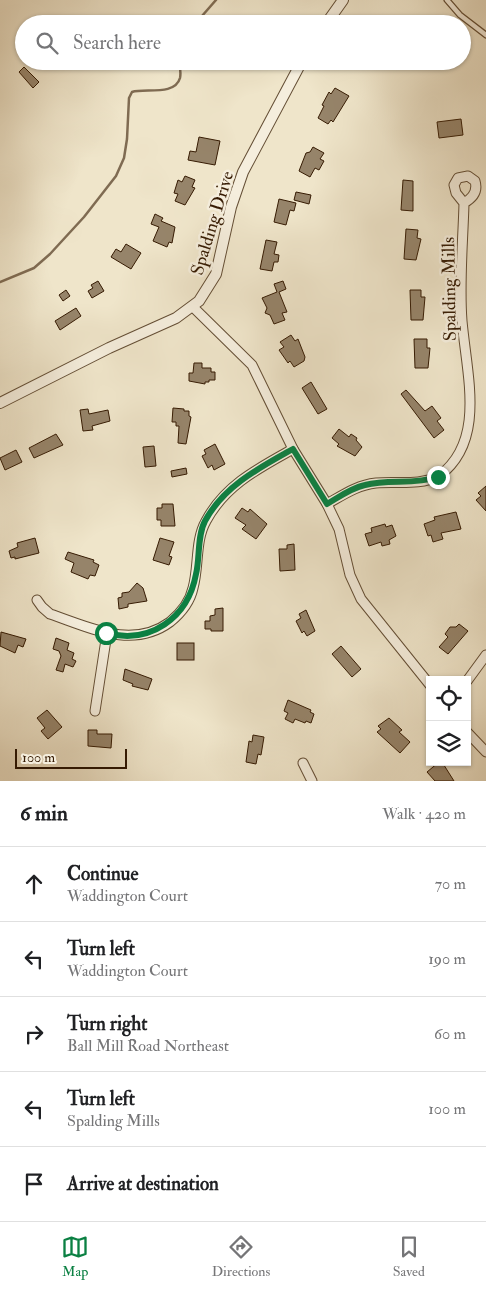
<!DOCTYPE html>
<html lang="en">
<head>
<meta charset="utf-8">
<style>
  body { margin:0; font-family:"IM FELL Double Pica",serif; background:#f2f2f2; color:#202124 }
  .controls { position:absolute; right:15px; bottom:15px; display:grid; overflow:hidden; border-radius:0px; box-shadow:0 1px 4px #0004 }
  .controls button { width:45px; height:45px; display:grid; place-items:center; padding:0; border:0; border-bottom:1px solid #e0e0e0; background:#fff; color:#202124; font:25px sans-serif }
  .scale { position:absolute; left:15px; bottom:12px; width:112px; box-sizing:border-box; padding-left:5px; border:2px solid #361b03; border-top:0; font-size:14px; line-height:18px; white-space:nowrap; color:#361b03; -webkit-text-stroke:4px #f5eedd; paint-order:stroke }
  .stop { position:absolute; width:15px; height:15px; margin:-11px; border:4px solid #0b8043; border-radius:50%; background:#fff }
  .stop.end { background:#0b8043; border-color:#fff; box-shadow:0 1px 5px #0008 }
  .list { margin:0; padding:0; list-style:none }
  h2 { display:flex; justify-content:space-between; align-items:center; height:65px; margin:0; padding:0 20px; font-size:21px }
  h2 small { font-size:16px; font-weight:400; color:#757577 }
  .list li { display:grid; grid-template-columns:32px 1fr auto; gap:15px; align-items:center; box-sizing:border-box; height:75px; padding:0 20px; border-top:1px solid #e0e0e0 }
  .list b { display:block; font-size:19px; white-space:nowrap }
  .list p { margin:0; font-size:16px; white-space:nowrap; color:#757577 }
  .list em { font-size:16px; font-style:normal; color:#757577 }
  .icon { flex:none; width:28px; height:28px; fill:none; stroke:currentColor; stroke-width:2; stroke-linecap:round; stroke-linejoin:round }
  .map { position:relative; flex:none; width:486px; height:781px; overflow:hidden }
  .search { position:absolute; background:#fff; box-shadow:0 1px 4px #0004; left:15px; right:15px; top:15px; height:55px; display:flex; align-items:center; gap:12px; box-sizing:border-box; padding:0 18px; border-radius:28px; color:#757577; font-size:19px }
  .sheet { height:440px; background:#fff }
  nav { display:flex; justify-content:space-around; align-items:center; box-sizing:border-box; height:70px; border-top:1px solid #e0e0e0; background:#fff; font-size:14px; color:#757577 }
  nav a { display:grid; justify-items:center; gap:2px }
  nav .on { color:#0b8043 }
  .map>svg:first-child { display:block }
  .lines { fill:none; stroke-linecap:round; stroke-linejoin:round }
  .stream { stroke:#7f6b52; stroke-width:2.5 }
  .building { fill:#96846a; stroke:#361b03 }
  .service-casing { stroke:#644e35; stroke-width:7 }
  .minor-casing { stroke:#644e35; stroke-width:11 }
  .tertiary-casing { stroke:#644e35; stroke-width:12 }
  .service { stroke:#f5eedd; stroke-width:4.5 }
  .minor { stroke:#f5eedd; stroke-width:9 }
  .tertiary { stroke:#f5eedd; stroke-width:10 }
  .route { stroke:#0b8043; stroke-width:6 }
  .labels { text-anchor:middle; stroke-width:5; stroke-linejoin:round; paint-order:stroke }
  .street-label { font-size:18px; fill:#361b03; stroke:#f5eedd }
</style>
</head>
<body>
<div class="map">
<svg width="486" height="781" viewBox="0 0 486 781">
  <rect width="100%" height="100%" fill="#efe5ca"/>
  <filter id="stains"><feTurbulence type="fractalNoise" baseFrequency=".004" numOctaves="4"/><feColorMatrix values="0 0 0 0 .2 0 0 0 0 .09 0 0 0 0 .02 0 0 0 .5 -.17"/></filter>
  <radialGradient id="worn" r=".72"><stop offset=".6" stop-color="#630" stop-opacity="0"/><stop offset="1" stop-color="#630" stop-opacity=".3"/></radialGradient>
  <g class="lines">
    <g class="stream">
      <polyline points="195,24 216,0"/>
      <path d="M0,282L34,268L50,254L84,217L116,176L124,158L127,139L129,98L132,92C145,88 175,96 180,78C181,73 180,66 179,61"/>
    </g>
  </g>
  <g class="building">
    <polygon points="24,67 39,82 33,88 19,72"/>
    <polygon points="335,88 349,96 333,122 331,120 328,124 318,118 324,106 322,105 329,92 331,94"/>
    <polygon points="461,119 463,135 439,138 437,122"/>
    <polygon points="199,137 220,141 215,165 188,160 190,151 196,152"/>
    <polygon points="313,147 324,153 320,159 324,161 319,170 315,168 310,177 299,171 306,153 310,152"/>
    <polygon points="185,176 195,180 192,187 195,188 185,205 175,201 178,194 174,193 178,180 182,182"/>
    <polygon points="403,180 413,181 413,211 401,210"/>
    <polygon points="296,192 311,195 309,204 294,200"/>
    <polygon points="279,199 296,203 294,211 290,210 286,225 274,222"/>
    <polygon points="155,214 163,218 161,221 175,227 172,243 169,242 167,247 153,241 159,227 151,224"/>
    <polygon points="406,229 418,230 417,238 421,239 416,260 404,259"/>
    <polygon points="266,240 277,242 274,254 279,255 278,262 274,262 272,271 260,269"/>
    <polygon points="126,244 141,253 131,269 111,257 116,249 121,252"/>
    <polygon points="98,281 104,291 92,298 88,291 93,288 91,285"/>
    <polygon points="283,281 286,289 279,292 287,312 282,313 285,320 274,324 270,315 265,313 267,308 262,298 277,292 274,284"/>
    <polygon points="66,290 70,296 63,301 59,295"/>
    <polygon points="410,290 421,290 421,297 425,297 423,320 411,320"/>
    <polygon points="76,308 81,316 60,330 55,321"/>
    <polygon points="291,335 295,341 298,339 305,357 304,361 294,367 290,361 288,363 279,350 284,347 280,342"/>
    <polygon points="414,339 427,339 427,348 430,348 428,368 415,368"/>
    <polygon points="194,363 202,363 202,368 211,368 211,372 215,372 215,380 209,380 209,382 205,382 205,384 189,381 189,373 193,373"/>
    <polygon points="311,382 327,409 318,414 302,388"/>
    <polygon points="406,390 425,411 432,406 441,418 437,421 444,430 434,438 401,394"/>
    <polygon points="173,408 184,409 184,411 189,411 189,416 191,417 186,444 178,443 179,426 176,426 176,422 172,422"/>
    <polygon points="88,409 89,414 108,410 110,421 92,426 93,430 83,431 80,410"/>
    <polygon points="339,429 349,437 351,434 357,438 356,440 362,447 355,456 337,446 339,444 332,438"/>
    <polygon points="56,434 63,445 34,458 29,448"/>
    <polygon points="215,444 225,464 214,470 212,465 208,468 202,456 206,454 204,450"/>
    <polygon points="154,446 156,466 145,467 143,447"/>
    <polygon points="16,450 22,462 5,470 0,458"/>
    <polygon points="186,468 187,474 172,477 171,471"/>
    <polygon points="486,486 486,511 476,500 481,496 478,493"/>
    <polygon points="162,504 173,504 175,526 161,526 161,520 157,520 157,508 162,508"/>
    <polygon points="242,508 248,512 250,509 267,524 256,539 242,529 246,525 235,518"/>
    <polygon points="456,512 461,529 441,533 443,539 433,542 431,535 428,536 424,524 435,520 434,517"/>
    <polygon points="385,524 386,527 392,525 396,536 389,540 390,544 382,546 381,542 369,546 365,534 372,532 371,528"/>
    <polygon points="35,538 39,553 15,559 15,557 11,558 9,551 18,547 17,543"/>
    <polygon points="160,538 174,542 169,556 172,557 169,565 153,560"/>
    <polygon points="294,544 295,570 280,571 279,549 287,549 287,545"/>
    <polygon points="68,552 94,560 93,562 99,565 95,576 90,575 88,579 71,572 74,563 65,559"/>
    <polygon points="137,583 143,588 147,601 128,604 128,607 119,609 118,598 122,597 122,593 129,592"/>
    <polygon points="223,608 223,631 211,631 211,629 205,629 205,621 210,621 210,616 215,615 215,609"/>
    <polygon points="306,610 315,631 307,636 304,631 302,633 296,621 301,618 299,614"/>
    <polygon points="459,624 468,631 448,654 439,647 448,637 445,634 450,627 456,627"/>
    <polygon points="1,632 26,639 23,647 18,645 15,653 0,646"/>
    <polygon points="56,638 69,643 67,650 74,653 72,659 76,661 73,667 65,664 63,672 56,670 61,656 59,651 53,649"/>
    <rect x="177" y="643" width="17" height="17"/>
    <polygon points="341,646 361,669 352,677 332,654"/>
    <polygon points="125,669 152,679 148,690 132,686 133,684 123,680"/>
    <polygon points="288,700 311,710 310,712 314,714 311,723 306,721 305,723 295,719 293,723 285,719 288,713 284,711"/>
    <polygon points="47,710 62,727 48,739 41,731 45,728 37,718"/>
    <polygon points="389,718 402,730 399,732 410,742 400,753 377,732 381,729 378,726"/>
    <polygon points="88,730 97,730 97,734 112,734 111,748 88,746"/>
    <polygon points="253,735 264,737 261,755 258,754 256,764 246,762 249,741 252,742"/>
    <polygon points="439,762 442,762 454,781 435,781 427,772"/>
  </g>
  <g class="lines">
    <defs>
      <polyline id="service" points="447,0 460,15 486,35"/>
      <g id="minor">
        <polyline points="193,307 252,365 293,449 327,504 339,529 350,575 361,599 430,685"/>
        <path d="M327,504C343,495 357,485 376,483C397,481 419,486 439,476C486,441 467,377 462,321C459,282 463,242 464,203L456,193L454,185L458,178L468,176L475,181C478,191 473,198 464,203"/>
        <path d="M37,600L42,607L50,614C89,627 132,650 170,622C181,613 190,602 193,588C199,567 195,540 206,521C225,485 259,468 293,449"/>
        <polyline points="467,681 486,655"/>
        <polyline points="95,711 107,633"/>
        <polyline points="467,732 486,752"/>
        <polyline points="303,763 312,781"/>
      </g>
      <g id="tertiary">
        <polyline points="326,24 343,0"/>
        <polyline points="0,403 109,348 176,318 199,301 216,274 231,207 243,172 302,61"/>
      </g>
    </defs>
    <use href="#service" class="service-casing"/>
    <use href="#minor" class="minor-casing"/>
    <use href="#tertiary" class="tertiary-casing"/>
    <use href="#service" class="service"/>
    <use href="#minor" class="minor"/>
    <use href="#tertiary" class="tertiary"/>
  </g>
  <g class="lines">
    <path class="route" d="M106,633C150,645 188,618 196,574C200,558 197,536 205,521C224,486 259,468 293,449L327,504C339,497 351,488 365,485C389,479 414,485 438,477"/>
  </g>
  <g class="labels">
    <g class="street-label">
      <text transform="translate(212 223) rotate(-73)" y="6">Spalding Drive</text>
      <text transform="translate(449 289) rotate(-91)" y="6">Spalding Mills</text>
    </g>
  </g>
  <rect width="100%" height="100%" filter="url(#stains)"/>
  <rect width="100%" height="100%" fill="url(#worn)"/>
</svg>
<div class="controls">
<button><svg class="icon" aria-label="locate" viewBox="0 0 24 24"><circle cx="12" cy="12" r="6"/><path d="M12 2v4M12 18v4M2 12h4M18 12h4"/></svg></button>
<button><svg class="icon" aria-label="layers" viewBox="0 0 24 24"><path d="M12 4l9 5-9 5-9-5zM3 14l9 5 9-5"/></svg></button>
</div>
<div class="scale">100 m</div>
<div class="stop" style="left:106px;top:633px"></div>
<div class="stop end" style="left:438px;top:477px"></div>
<div class="search"><svg class="icon" aria-label="search" viewBox="0 0 24 24"><circle cx="10" cy="10" r="6"/><path d="M15 15l6 6"/></svg>Search here</div>
</div>
<section class="sheet">
<h2>6 min<small>Walk · 420 m</small></h2>
<ul class="list">
<li><svg class="icon" aria-label="ahead" viewBox="0 0 24 24"><path d="M12 20V5M6 11l6-6 6 6"/></svg><div><b>Continue</b><p>Waddington Court</p></div><em>70 m</em></li>
<li><svg class="icon" aria-label="left" viewBox="0 0 24 24"><path d="M17 20v-9H6M10 6l-5 5 5 5"/></svg><div><b>Turn left</b><p>Waddington Court</p></div><em>190 m</em></li>
<li><svg class="icon" aria-label="right" viewBox="0 0 24 24"><path d="M7 20v-9h11M14 6l5 5-5 5"/></svg><div><b>Turn right</b><p>Ball Mill Road Northeast</p></div><em>60 m</em></li>
<li><svg class="icon" aria-label="left" viewBox="0 0 24 24"><path d="M17 20v-9H6M10 6l-5 5 5 5"/></svg><div><b>Turn left</b><p>Spalding Mills</p></div><em>100 m</em></li>
<li><svg class="icon" aria-label="arrive" viewBox="0 0 24 24"><path d="M6 21V4h12l-3 4 3 4H6"/></svg><div><b>Arrive at destination</b></div></li>
</ul>
</section>
<nav>
<a class="on"><svg class="icon" aria-label="map" viewBox="0 0 24 24"><path d="M3 6l6-2 6 2 6-2v14l-6 2-6-2-6 2zM9 4v14M15 6v14"/></svg>Map</a>
<a><svg class="icon" aria-label="directions" viewBox="0 0 24 24"><path d="M12 3l9 9-9 9-9-9zM9 14v-3h6M13 9l2 2-2 2"/></svg>Directions</a>
<a><svg class="icon" aria-label="saved" viewBox="0 0 24 24"><path d="M7 4h10v16l-5-4-5 4z"/></svg>Saved</a>
</nav>
</body>
</html>
